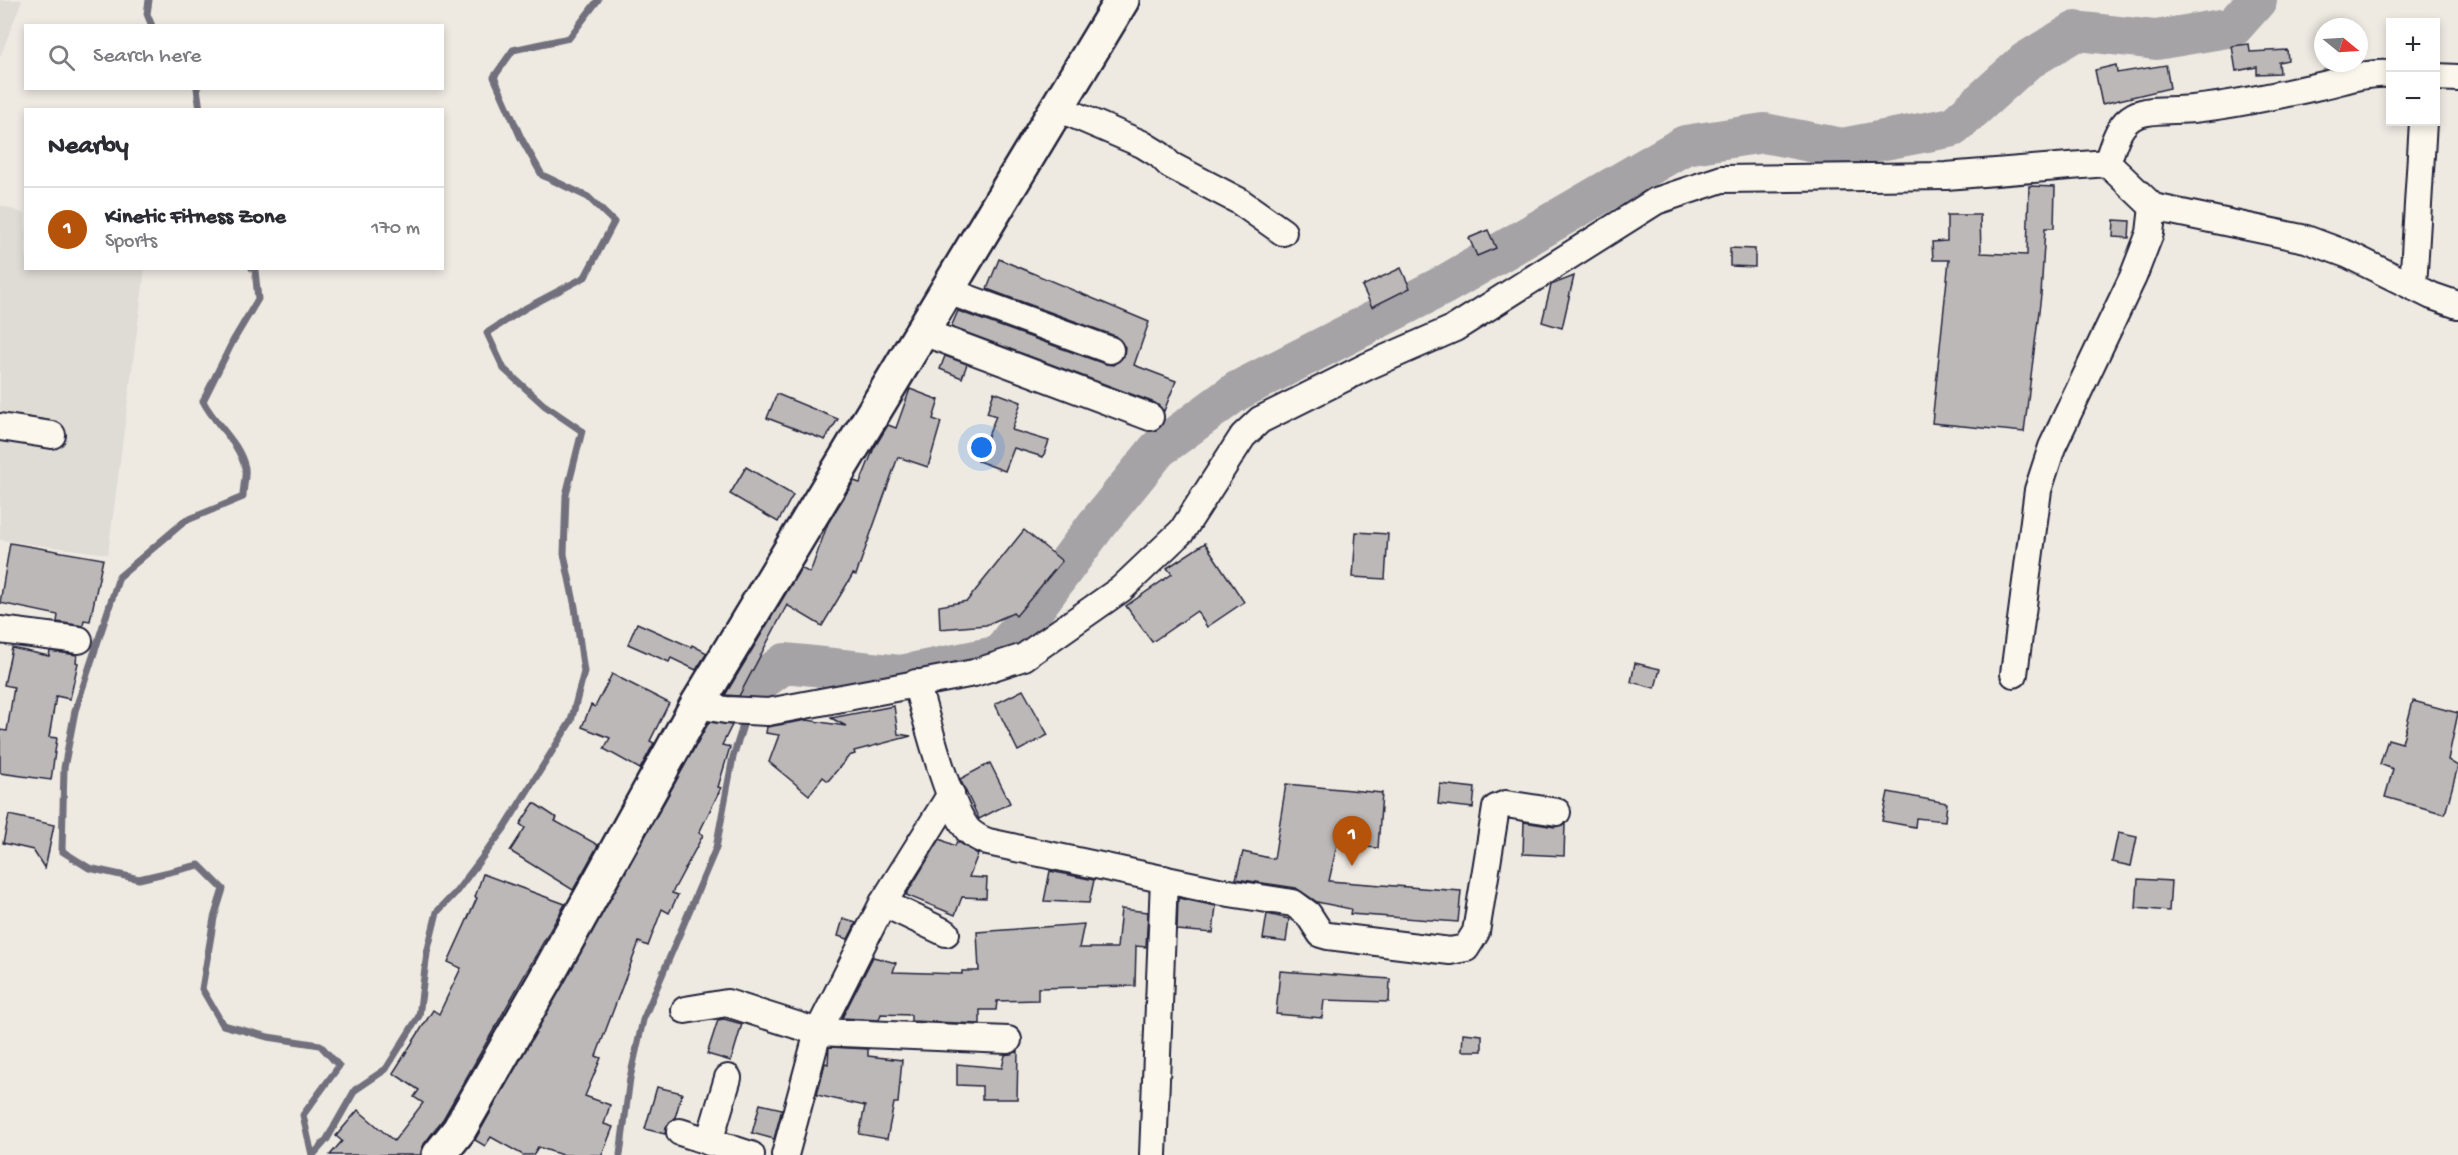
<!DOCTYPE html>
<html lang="en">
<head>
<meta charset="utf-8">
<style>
  body { margin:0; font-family:"Gochi Hand",sans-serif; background:#f7f7f7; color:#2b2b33 }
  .controls { position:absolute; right:18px; top:18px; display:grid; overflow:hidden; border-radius:0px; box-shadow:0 3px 9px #0003 }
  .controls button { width:54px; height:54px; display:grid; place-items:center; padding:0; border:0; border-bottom:2px solid #e1e1e2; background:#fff; color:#2b2b33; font:30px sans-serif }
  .compass { position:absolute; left:2314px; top:18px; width:54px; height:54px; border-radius:50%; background:#fff; box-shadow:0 3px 9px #0003; rotate:108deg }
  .you { position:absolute; left:982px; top:448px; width:21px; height:21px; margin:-15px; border:4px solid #fff; border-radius:50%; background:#1a73e8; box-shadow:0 0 0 9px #1a73e833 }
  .badge { display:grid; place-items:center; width:39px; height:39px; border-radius:50%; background:#b45309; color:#fff; font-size:20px; font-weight:700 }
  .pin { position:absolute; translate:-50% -50px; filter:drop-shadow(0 2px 3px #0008) }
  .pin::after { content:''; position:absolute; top:32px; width:21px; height:18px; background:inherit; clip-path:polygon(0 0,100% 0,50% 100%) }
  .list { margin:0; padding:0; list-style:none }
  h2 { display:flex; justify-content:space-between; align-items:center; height:78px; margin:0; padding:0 24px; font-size:26px }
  h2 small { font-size:20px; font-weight:400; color:#7c7c81 }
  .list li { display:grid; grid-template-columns:39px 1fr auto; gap:18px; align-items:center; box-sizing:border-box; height:84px; padding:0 24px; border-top:2px solid #e1e1e2 }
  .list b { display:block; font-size:22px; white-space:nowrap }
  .list p { margin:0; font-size:20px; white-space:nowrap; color:#7c7c81 }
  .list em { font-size:20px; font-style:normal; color:#7c7c81 }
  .icon { flex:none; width:33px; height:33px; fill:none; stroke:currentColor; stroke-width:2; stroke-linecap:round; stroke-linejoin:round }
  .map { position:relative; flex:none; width:2458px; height:1155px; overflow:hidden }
  .search { position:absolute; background:#fff; box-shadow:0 3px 9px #0003; left:24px; top:24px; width:420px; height:66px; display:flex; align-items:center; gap:15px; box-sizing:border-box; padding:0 21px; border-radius:0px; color:#7c7c81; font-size:22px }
  .panel { position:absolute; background:#fff; box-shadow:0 3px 9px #0003; left:24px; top:108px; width:420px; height:162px; border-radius:0px }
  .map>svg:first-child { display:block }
  .built { fill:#dfdbd5 }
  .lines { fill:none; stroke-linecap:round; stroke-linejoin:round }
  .stream { stroke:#716f7c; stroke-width:7 }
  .river { stroke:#a6a3a7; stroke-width:40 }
  .building { fill:#bcb8b8; stroke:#22223b; stroke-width:1.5 }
  .minor-casing { stroke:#22223b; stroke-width:30 }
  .tertiary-casing { stroke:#22223b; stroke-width:38 }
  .minor { stroke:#fbf7ec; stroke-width:26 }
  .tertiary { stroke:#fbf7ec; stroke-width:33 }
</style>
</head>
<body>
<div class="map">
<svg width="2458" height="1155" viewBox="0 0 2458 1155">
  <rect width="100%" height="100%" fill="#eeeae2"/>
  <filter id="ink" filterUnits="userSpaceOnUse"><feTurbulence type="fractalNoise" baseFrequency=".0167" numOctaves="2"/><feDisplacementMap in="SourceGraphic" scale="12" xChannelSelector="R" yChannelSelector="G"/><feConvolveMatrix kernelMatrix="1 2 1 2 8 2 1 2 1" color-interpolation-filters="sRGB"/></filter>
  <g filter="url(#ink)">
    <g class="built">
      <polygon points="0,0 22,0 0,57"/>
      <polygon points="0,205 25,214 26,268 145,269 108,554 0,540"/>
    </g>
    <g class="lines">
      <g class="stream">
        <polyline points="149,0 147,14 152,26"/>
        <polyline points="197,88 200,110"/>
        <path d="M252,268L255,270L258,299L233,341L203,401C215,425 239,441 245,468C246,477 243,488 243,497L185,521L119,577L75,711L64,768L62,851L89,868L139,879L199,865L223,889L214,918L202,989L223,1025L268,1037L320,1045L339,1066L303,1115L312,1155"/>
        <polyline points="749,705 755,685"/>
        <polyline points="313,1155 327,1139 355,1090 386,1069 419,1016 427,953 437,912 456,892 503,830 571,721 584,672 575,607 564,554 566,495 582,431 544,405 504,369 487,333 524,309 585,277 614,222 588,197 542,175 521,138 494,77 513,50 569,38 598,0"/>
        <polyline points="620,1155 630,1078 643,1020 716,848 733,757 746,716"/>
      </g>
      <polyline class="river" points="755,685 785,663 900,675 1000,655 1097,524 1158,449 1237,391 1444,285 1685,145 1764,133 1842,148 1953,127 2025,62 2076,31 2156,40 2233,27 2257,0"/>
    </g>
    <g class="building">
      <polygon points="2249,44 2250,52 2287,50 2288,60 2279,62 2280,73 2257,74 2257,67 2236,71 2232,46"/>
      <polygon points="2116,65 2117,73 2166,65 2170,88 2102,104 2095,70"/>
      <polygon points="2029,186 2055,187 2054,228 2045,228 2041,295 2024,432 1932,423 1949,260 1933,260 1932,242 1947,241 1947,215 1980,215 1981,253 2027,255"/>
      <polygon points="2114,220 2130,221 2129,238 2113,237"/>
      <polygon points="1488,230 1496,248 1477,256 1469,238"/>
      <polygon points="1730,248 1755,249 1755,267 1730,266"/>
      <polygon points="999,259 1149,322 1134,365 1176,381 1164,411 1155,403 951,327 958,311 1105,364 1113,365 1124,356 1125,347 1115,336 987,289"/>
      <polygon points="1401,268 1410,288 1372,307 1362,286"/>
      <polygon points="1574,276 1562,328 1542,322 1551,285"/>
      <polygon points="945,356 967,364 962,378 940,369"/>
      <polygon points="910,389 939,400 933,419 941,422 928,467 898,457 856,575 853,574 822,626 787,605 739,696 725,695 801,568 810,573 828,523 854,481 860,483 874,448 888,425 896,428"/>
      <polygon points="994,392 1021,402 1012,430 1049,441 1043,457 1014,448 1005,471 978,461 996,416 987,413"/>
      <polygon points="777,394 838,419 825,440 767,418"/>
      <polygon points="746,467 793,495 778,522 730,494"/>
      <polygon points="1024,530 1062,561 1016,616 1013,613 986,625 940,629 939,606 967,601"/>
      <polygon points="1356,532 1388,534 1385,579 1353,577"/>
      <polygon points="10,543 103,559 90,621 84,620 83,626 57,622 58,615 0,603"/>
      <polygon points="1205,543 1244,602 1207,627 1197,611 1152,642 1126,606 1172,574 1167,568"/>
      <polygon points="637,623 691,647 692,645 707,653 696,670 671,658 669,662 628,644"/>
      <polygon points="12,648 49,656 50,651 77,655 76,662 78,663 70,699 56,696 49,737 57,738 51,780 0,773 0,730 7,731 14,687 4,685"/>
      <polygon points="1635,663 1660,669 1655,688 1631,682"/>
      <polygon points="612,674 669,703 650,741 654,743 640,769 604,749 610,738 582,727 591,705 595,707"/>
      <polygon points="1023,690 1048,735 1018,751 995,704"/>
      <polygon points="2413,701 2458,713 2448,760 2458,766 2445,814 2385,797 2393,769 2380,764 2388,739 2402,743"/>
      <polygon points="894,706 898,734 911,736 854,751 855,754 849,756 828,781 823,777 809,795 769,762 779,735 766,733 767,727 807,720 846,726 831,718"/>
      <polygon points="709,722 732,725 722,745 730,747 718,787 721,788 699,833 703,835 672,893 678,895 669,913 662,909 648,946 639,942 596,1056 601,1058 585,1096 610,1105 604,1124 613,1127 602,1155 562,1155 538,1147 533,1155 523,1155 491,1137 485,1146 475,1140"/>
      <polygon points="990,763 1010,803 979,819 960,779"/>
      <polygon points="1286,784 1382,793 1378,848 1337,845 1329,881 1461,891 1458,922 1350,914 1351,909 1317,902 1296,888 1236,879 1243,852 1274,859"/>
      <polygon points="1440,784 1475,788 1473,808 1438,804"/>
      <polygon points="1888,792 1947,803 1945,821 1916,818 1915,827 1882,821"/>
      <polygon points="534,803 557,818 555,821 598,845 573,890 510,851 525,828 520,824"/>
      <polygon points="9,815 54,825 45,869 33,850 3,843"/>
      <polygon points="1524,822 1555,827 1565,824 1564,856 1523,854"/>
      <polygon points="2118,833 2137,837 2131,866 2112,862"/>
      <polygon points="940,839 955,846 957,841 978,854 969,877 987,878 986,898 962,897 955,915 906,895"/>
      <polygon points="1050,871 1094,880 1089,903 1044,901"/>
      <polygon points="483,874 565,904 443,1119 424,1144 421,1155 330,1155 342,1141 336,1136 358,1110 394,1141 423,1103 414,1097 419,1090 393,1073 433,1010 439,1014 461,968 448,962 477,898 475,897"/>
      <polygon points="2138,879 2171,881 2169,911 2136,908"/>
      <polygon points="1178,898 1216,906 1213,933 1177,930"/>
      <polygon points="1121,909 1148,912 1146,947 1136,946 1135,986 1038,988 1038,1000 997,1001 996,1010 980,1010 980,1024 911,1021 911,1015 881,1014 879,1020 842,1018 873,957 896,963 893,972 962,974 962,971 979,971 977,932 1084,924 1079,948 1117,948"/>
      <polygon points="1267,914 1289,919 1286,942 1263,939"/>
      <polygon points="843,919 856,923 848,939 838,936"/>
      <polygon points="1280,971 1390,979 1389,1002 1324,1000 1322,1018 1276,1014"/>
      <polygon points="724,1019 742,1024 731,1061 707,1054 718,1020"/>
      <polygon points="1463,1033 1482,1035 1482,1051 1462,1051"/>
      <polygon points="829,1047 868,1049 868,1056 902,1060 898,1103 894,1103 887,1139 859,1134 865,1106 817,1095 825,1063 828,1064"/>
      <polygon points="1018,1051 1017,1099 982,1099 982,1086 957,1085 957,1064 1002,1068 1005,1055"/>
      <polygon points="657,1087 682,1093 675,1118 666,1127 665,1134 645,1129"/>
      <polygon points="760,1104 782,1109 774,1139 752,1133"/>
    </g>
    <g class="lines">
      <defs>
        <g id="minor">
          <polyline points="2436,77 2458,78"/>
          <polyline points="1058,108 1142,144 1160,155 1170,165 1239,201 1283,232"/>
          <path d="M2107,163C2113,147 2117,125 2134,116C2149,108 2176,111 2193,109C2233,105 2275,96 2315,87C2341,82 2363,72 2390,74"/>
          <polyline points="2413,287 2423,122"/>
          <polyline points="948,291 1110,350"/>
          <polyline points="923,332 1150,417"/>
          <polyline points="0,427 52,435"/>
          <polyline points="0,630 79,640"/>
          <polyline points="2014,674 2038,490 2052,447 2133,277 2150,233 2153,207"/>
          <path d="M916,683C927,718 947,804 968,830C974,836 980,839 988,842L1223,892L1293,903L1308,914L1321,934L1328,936L1450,951L1466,948L1476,932L1496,808L1506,804L1557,812"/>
          <polyline points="697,705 726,710 768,712 974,673 1024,657 1121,589 1182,531 1243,436 1260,420 1368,366 1455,328 1656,201 1722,179 1946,176 2107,163 2153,207 2306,239 2349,255 2432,296 2458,305"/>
          <polyline points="883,903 946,933"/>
          <polyline points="685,1010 727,1003 818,1032 1008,1040"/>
          <polyline points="680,1132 751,1155"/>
          <polyline points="709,1142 728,1078"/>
          <polyline points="785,1155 818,1032 883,903 951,794"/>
          <polyline points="1153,1155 1164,879"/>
        </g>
        <polyline id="tertiary" points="439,1155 459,1130 545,980 697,705 1122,0"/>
      </defs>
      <use href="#minor" class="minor-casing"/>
      <use href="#tertiary" class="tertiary-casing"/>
      <use href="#minor" class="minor"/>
      <use href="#tertiary" class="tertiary"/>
    </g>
  </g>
</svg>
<div class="controls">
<button>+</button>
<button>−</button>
</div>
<svg class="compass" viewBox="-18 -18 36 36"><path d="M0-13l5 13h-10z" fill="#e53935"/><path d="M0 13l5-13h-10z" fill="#7c7c81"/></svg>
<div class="you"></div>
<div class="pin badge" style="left:1352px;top:866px">1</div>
<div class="search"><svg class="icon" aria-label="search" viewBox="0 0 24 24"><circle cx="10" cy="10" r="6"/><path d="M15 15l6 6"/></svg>Search here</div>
<section class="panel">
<h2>Nearby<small></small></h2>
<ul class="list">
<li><span class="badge">1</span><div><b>Kinetic Fitness Zone</b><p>Sports</p></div><em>170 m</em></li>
</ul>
</section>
</div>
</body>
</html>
